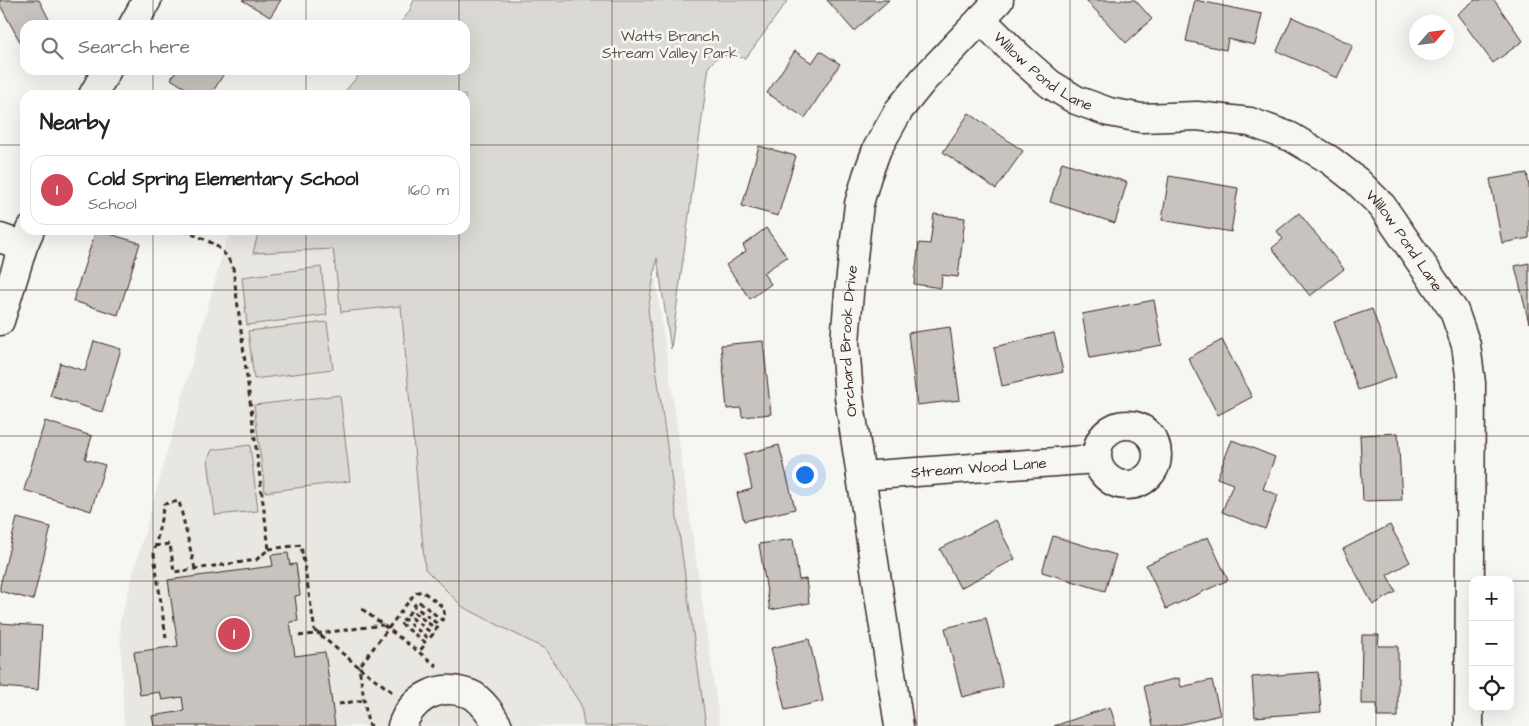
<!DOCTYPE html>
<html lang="en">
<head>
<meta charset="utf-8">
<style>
  body { margin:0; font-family:"Architects Daughter",sans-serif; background:#f6f6f6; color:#222 }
  .controls { position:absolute; right:15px; bottom:15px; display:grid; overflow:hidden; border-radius:10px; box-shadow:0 5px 20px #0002 }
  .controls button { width:45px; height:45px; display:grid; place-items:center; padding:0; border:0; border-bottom:1px solid #e0e0e0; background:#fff; color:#222; font:25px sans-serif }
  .compass { position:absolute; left:1409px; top:15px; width:45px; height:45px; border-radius:50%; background:#fff; box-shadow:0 5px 20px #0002; rotate:62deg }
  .you { position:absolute; left:804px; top:474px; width:18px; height:18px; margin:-12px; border:4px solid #fff; border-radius:50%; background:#1a73e8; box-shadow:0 0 0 8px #1a73e833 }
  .badge { display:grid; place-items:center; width:32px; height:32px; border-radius:50%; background:#d1495b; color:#fff; font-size:16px; font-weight:700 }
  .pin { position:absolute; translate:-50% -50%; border:2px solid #fff; box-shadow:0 1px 5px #0006 }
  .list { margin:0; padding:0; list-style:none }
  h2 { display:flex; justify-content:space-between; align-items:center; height:65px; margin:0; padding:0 20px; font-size:21px }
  h2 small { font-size:16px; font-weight:400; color:#767676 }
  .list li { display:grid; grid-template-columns:32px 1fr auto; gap:15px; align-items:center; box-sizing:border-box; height:70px; margin:0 10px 10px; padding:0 10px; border:1px solid #e0e0e0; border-radius:15px }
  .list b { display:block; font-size:19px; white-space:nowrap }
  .list p { margin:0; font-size:16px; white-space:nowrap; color:#767676 }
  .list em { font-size:16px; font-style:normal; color:#767676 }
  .icon { flex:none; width:28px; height:28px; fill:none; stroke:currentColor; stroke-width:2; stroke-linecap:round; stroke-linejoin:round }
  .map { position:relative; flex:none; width:1529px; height:726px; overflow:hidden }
  .search { position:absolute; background:#fff; box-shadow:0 5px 20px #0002; left:20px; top:20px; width:450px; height:55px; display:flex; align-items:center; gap:12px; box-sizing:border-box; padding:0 18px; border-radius:15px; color:#767676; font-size:19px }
  .panel { position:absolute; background:#fff; box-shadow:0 5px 20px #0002; left:20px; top:90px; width:450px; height:145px; border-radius:15px }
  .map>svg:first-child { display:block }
  .built { fill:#e8e7e2 }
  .green { fill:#dad9d3; stroke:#8a8278 }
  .building { fill:#c8c3be; stroke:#3b2a1e }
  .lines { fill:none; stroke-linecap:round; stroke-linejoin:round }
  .minor-casing { stroke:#3b2a1e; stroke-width:31 }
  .path { stroke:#3b2a1e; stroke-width:3; stroke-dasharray:5 4; stroke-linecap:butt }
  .minor { stroke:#f6f6f2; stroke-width:28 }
  .grid { fill:none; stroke:#3b2a1e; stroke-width:1; stroke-opacity:0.55 }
  .labels { text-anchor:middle; stroke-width:5; stroke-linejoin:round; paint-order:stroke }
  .park-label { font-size:15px; fill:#63564b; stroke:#f6f6f2 }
  .street-label { font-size:15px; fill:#3b2a1e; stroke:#f6f6f2 }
</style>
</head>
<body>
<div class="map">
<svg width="1529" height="726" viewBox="0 0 1529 726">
  <rect width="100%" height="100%" fill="#f6f6f2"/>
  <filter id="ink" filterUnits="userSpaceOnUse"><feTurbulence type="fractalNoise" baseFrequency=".02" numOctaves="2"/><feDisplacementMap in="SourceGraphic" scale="10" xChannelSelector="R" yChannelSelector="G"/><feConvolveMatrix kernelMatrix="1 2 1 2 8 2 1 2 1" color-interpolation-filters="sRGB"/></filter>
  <g filter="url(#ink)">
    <polygon class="built" points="629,94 720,726 124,726 120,621 226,241 233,230 465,230"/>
    <g class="green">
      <polygon points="414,0 788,0 746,58 719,55 709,66 671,349 657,258 648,310 706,726 584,726 581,705 545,649 463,607 425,569 401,306 341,312 333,249 253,253 259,230 465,230 465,95 342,95 363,70 465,70 465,25 399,25 409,12"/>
      <polygon points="321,267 327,315 247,325 242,277"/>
      <polygon points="327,322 333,369 254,379 248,331"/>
      <polygon points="340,395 350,481 265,492 254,405"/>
      <polygon points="250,445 258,511 215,515 208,459 212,450"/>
    </g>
    <g class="building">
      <polygon points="0,0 39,0 52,25 25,25 25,49 24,49 0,5"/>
      <polygon points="242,0 281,0 270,17"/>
      <polygon points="827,0 889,0 854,31"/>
      <polygon points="1086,0 1135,0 1152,19 1126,43"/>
      <polygon points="1195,0 1262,14 1255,45 1228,39 1226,50 1186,41"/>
      <polygon points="1475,0 1494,0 1523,41 1493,63 1457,14"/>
      <polygon points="1292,17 1353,45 1337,78 1277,51"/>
      <polygon points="795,51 812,63 820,51 840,64 805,118 767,93"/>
      <polygon points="177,70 226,70 211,95 196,95 171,79"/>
      <polygon points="969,113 1023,151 996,189 943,152"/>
      <polygon points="759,146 796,156 778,216 742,206"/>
      <polygon points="1062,162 1127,182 1115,223 1050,202"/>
      <polygon points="1527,173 1529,187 1529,238 1502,243 1490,179"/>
      <polygon points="1169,176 1238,188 1231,232 1162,220"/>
      <polygon points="1299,213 1344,269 1310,296 1272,248 1283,239 1277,231"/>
      <polygon points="934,214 965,218 958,277 942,275 941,288 914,284 919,243 930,244"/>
      <polygon points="766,228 787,257 763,273 771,284 750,299 726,265 746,251 743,245"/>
      <polygon points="96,230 140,243 118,315 73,301"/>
      <polygon points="1529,263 1529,323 1515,266"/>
      <polygon points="1154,300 1162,345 1090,358 1082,314"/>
      <polygon points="1372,309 1396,377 1358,390 1334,322"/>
      <polygon points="950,327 960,400 917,405 908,333"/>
      <polygon points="1054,333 1063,372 1002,386 994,347"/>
      <polygon points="1222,340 1252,397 1218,415 1188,358"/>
      <polygon points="94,341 121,349 102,412 50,396 60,363 85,371"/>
      <polygon points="763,341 771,414 742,417 741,408 727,409 721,345"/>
      <polygon points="45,421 92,436 85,459 105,465 91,511 24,490"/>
      <polygon points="1398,433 1402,500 1363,501 1360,435"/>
      <polygon points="1232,440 1275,457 1263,489 1278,495 1265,529 1222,512 1233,484 1217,478"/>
      <polygon points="779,445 795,509 744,521 737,493 752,489 744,454"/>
      <polygon points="17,518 51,527 33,600 0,591 0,586"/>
      <polygon points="995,520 1015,559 960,588 940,549"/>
      <polygon points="1390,525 1410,562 1387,575 1396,592 1373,605 1343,549"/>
      <polygon points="1053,536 1116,555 1105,591 1042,572"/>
      <polygon points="1208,537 1228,580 1166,609 1146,565"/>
      <polygon points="793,539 799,580 806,579 809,603 770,610 759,544"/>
      <polygon points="288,553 290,565 296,564 300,595 295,596 298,621 290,622 295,656 325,652 335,726 154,726 152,716 184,711 182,697 162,700 160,692 140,695 134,652 178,646 168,580 273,566 271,555"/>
      <polygon points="986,618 1003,687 962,697 945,628"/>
      <polygon points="0,623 42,626 38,690 0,687"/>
      <polygon points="1362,635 1379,635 1378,646 1398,646 1398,717 1377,717 1377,704 1361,704"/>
      <polygon points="809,639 823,701 785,710 771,648"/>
      <polygon points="1318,672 1321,712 1255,717 1252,677"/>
      <polygon points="1179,678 1181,687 1212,680 1220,715 1174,726 1153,726 1144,686"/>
      <polygon points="1110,707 1116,726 1054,726"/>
    </g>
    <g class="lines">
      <defs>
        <g id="minor">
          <path id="s1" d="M981,19L1015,53L1050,84L1076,100L1109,112L1141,118L1197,116L1250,122L1291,137L1330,160L1357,181L1382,206L1454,311L1466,345L1471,383L1469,726"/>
          <polyline points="133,25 147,0"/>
          <polyline points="93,95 107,70"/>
          <polyline points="0,238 23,246"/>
          <polyline points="0,321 23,246 30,230"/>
          <circle cx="1127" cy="455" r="30"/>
          <path id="s2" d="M861,476L1097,459"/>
          <path d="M402,726C411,700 436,684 463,692C467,693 471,694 474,696C485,704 491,714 498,726"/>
          <path id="s3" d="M899,726L849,397L845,342L849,293L859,204L867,176L877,149L899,110L924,79L999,0"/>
        </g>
      </defs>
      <use href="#minor" class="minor-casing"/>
      <g class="path">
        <path d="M155,546L170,544L174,572L256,560L269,549L233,268C222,243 206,240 182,230"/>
        <polyline points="269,549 301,545 315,631 359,667 368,724 372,726"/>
        <polyline points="362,609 437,666"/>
        <polyline points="299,636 383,625"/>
        <polyline points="166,638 154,554 164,504 179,501 195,569"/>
        <polyline points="392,692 359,667 415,593 422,591 443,607 445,617 442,620 418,601 414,606 439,625 436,629 411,610 408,615 433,634 429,639 404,619 400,623 426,643 419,652"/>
        <polyline points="339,704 364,700"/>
      </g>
      <use href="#minor" class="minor"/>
    </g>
  </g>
  <path class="grid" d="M153,0V25M306,0V25M459,0V25M612,0V726M764,0V726M917,0V726M1070,0V726M1223,0V726M1376,0V726M153,70V95M306,70V95M459,70V95M0,145H25M465,145H1529M153,230V726M306,230V726M459,230V726M0,290H1529M0,436H1529M0,581H1473M1510,581H1529"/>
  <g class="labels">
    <g class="park-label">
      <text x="670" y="41">Watts Branch<tspan x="670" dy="17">Stream Valley Park</tspan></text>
    </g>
    <g class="street-label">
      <text dy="5" stroke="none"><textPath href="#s1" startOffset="82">Willow Pond Lane</textPath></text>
      <text dy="5" stroke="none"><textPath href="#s1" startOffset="502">Willow Pond Lane</textPath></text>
      <text dy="5" stroke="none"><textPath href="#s3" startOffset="389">Orchard Brook Drive</textPath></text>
      <text dy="5" stroke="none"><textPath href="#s2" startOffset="118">Stream Wood Lane</textPath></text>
    </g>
  </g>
</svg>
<div class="controls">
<button>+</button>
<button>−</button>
<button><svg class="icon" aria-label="locate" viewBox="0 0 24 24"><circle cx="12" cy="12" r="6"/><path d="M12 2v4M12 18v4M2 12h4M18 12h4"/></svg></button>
</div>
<svg class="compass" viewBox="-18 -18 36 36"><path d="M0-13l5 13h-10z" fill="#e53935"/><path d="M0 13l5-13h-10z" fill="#767676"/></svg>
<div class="you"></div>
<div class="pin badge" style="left:234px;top:634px">1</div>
<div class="search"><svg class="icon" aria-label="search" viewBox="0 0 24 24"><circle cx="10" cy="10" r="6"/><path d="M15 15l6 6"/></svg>Search here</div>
<section class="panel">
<h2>Nearby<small></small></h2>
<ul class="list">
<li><span class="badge">1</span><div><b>Cold Spring Elementary School</b><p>School</p></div><em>160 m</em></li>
</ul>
</section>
</div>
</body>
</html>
